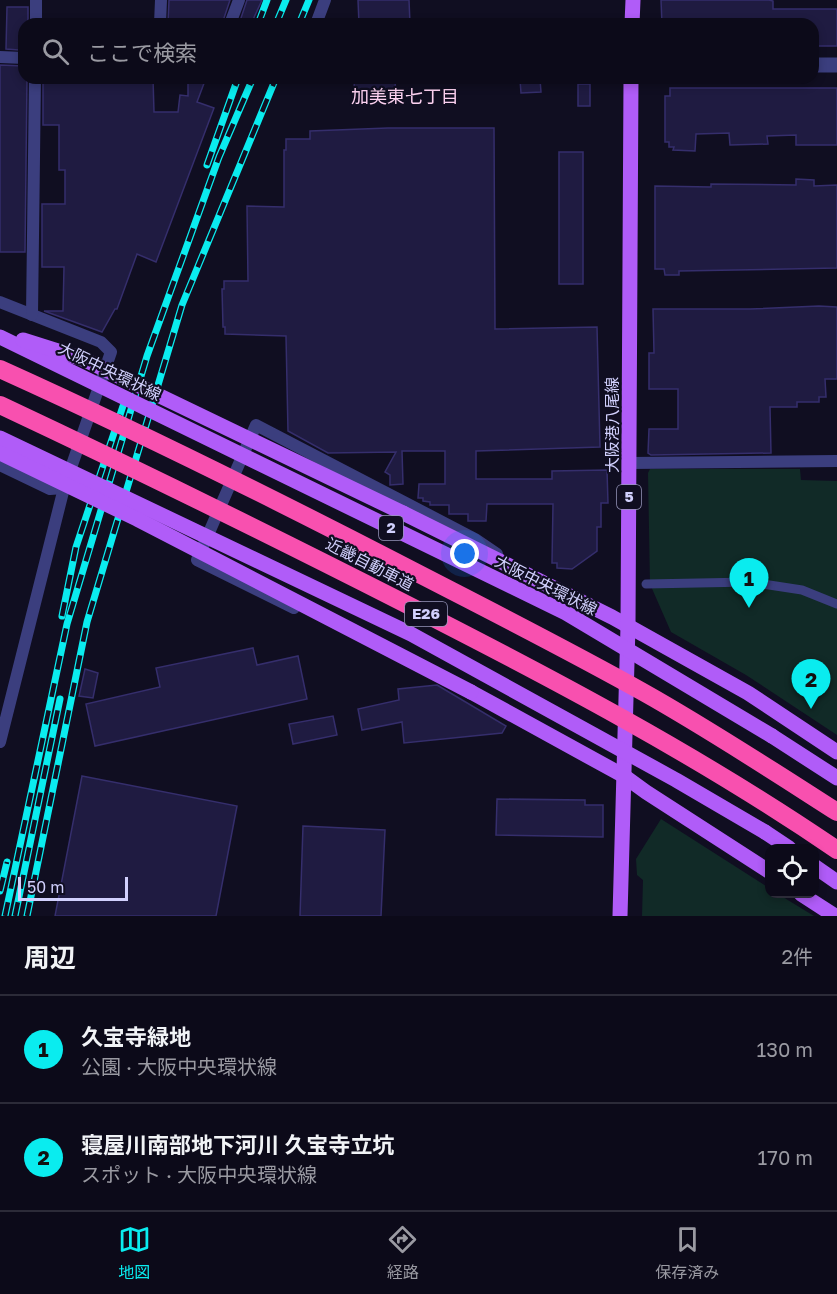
<!DOCTYPE html>
<html lang="ja">
<head>
<meta charset="utf-8">
<style>
  body { margin:0; font-family:"Golos Text","Noto Sans JP",sans-serif; background:#151322; color:#f1f3f6 }
  .controls { position:absolute; right:18px; bottom:18px; display:grid; overflow:hidden; border-radius:12px; box-shadow:0 3px 9px #0003 }
  .controls button { width:54px; height:54px; display:grid; place-items:center; padding:0; border:0; border-bottom:2px solid #2c2b38; background:#0c0a19; color:#f1f3f6; font:30px sans-serif }
  .scale { position:absolute; left:18px; bottom:15px; width:110px; box-sizing:border-box; padding-left:6px; border:3px solid #d1d0fd; border-top:0; font-size:16px; line-height:21px; white-space:nowrap; color:#d1d0fd; -webkit-text-stroke:4px #100e21; paint-order:stroke }
  .you { position:absolute; left:465px; top:554px; width:21px; height:21px; margin:-15px; border:4px solid #fff; border-radius:50%; background:#1a73e8; box-shadow:0 0 0 9px #1a73e833 }
  .badge { display:grid; place-items:center; width:39px; height:39px; border-radius:50%; background:#0aecef; color:#111; font-size:20px; font-weight:700 }
  .pin { position:absolute; translate:-50% -50px; filter:drop-shadow(0 2px 3px #0008) }
  .pin::after { content:''; position:absolute; top:32px; width:21px; height:18px; background:inherit; clip-path:polygon(0 0,100% 0,50% 100%) }
  .list { margin:0; padding:0; list-style:none }
  h2 { display:flex; justify-content:space-between; align-items:center; height:78px; margin:0; padding:0 24px; font-size:26px }
  h2 small { font-size:20px; font-weight:400; color:#9a9aa2 }
  .list li { display:grid; grid-template-columns:39px 1fr auto; gap:18px; align-items:center; box-sizing:border-box; height:108px; padding:0 24px; border-top:2px solid #2c2b38 }
  .list b { display:block; font-size:22px; white-space:nowrap }
  .list p { margin:0; font-size:20px; white-space:nowrap; color:#9a9aa2 }
  .list em { font-size:20px; font-style:normal; color:#9a9aa2 }
  .icon { flex:none; width:33px; height:33px; fill:none; stroke:currentColor; stroke-width:2; stroke-linecap:round; stroke-linejoin:round }
  .map { position:relative; flex:none; width:837px; height:916px; overflow:hidden }
  .search { position:absolute; background:#0c0a19; box-shadow:0 3px 9px #0003; left:18px; right:18px; top:18px; height:66px; display:flex; align-items:center; gap:15px; box-sizing:border-box; padding:0 21px; border-radius:18px; color:#9a9aa2; font-size:22px }
  .sheet { height:294px; background:#0c0a19 }
  nav { display:flex; justify-content:space-around; align-items:center; box-sizing:border-box; height:84px; border-top:2px solid #2c2b38; background:#0c0a19; font-size:16px; color:#9a9aa2 }
  nav a { display:grid; justify-items:center; gap:3px }
  nav .on { color:#0aecef }
  .map>svg:first-child { display:block }
  .green { fill:#112a27 }
  .building { fill:#1f1b41; stroke:#352e6c; stroke-width:1.5 }
  .lines { fill:none; stroke-linecap:round; stroke-linejoin:round }
  .pedestrian { stroke:#3b3e7e; stroke-width:9 }
  .minor { stroke:#3b3e7e; stroke-width:12 }
  .tertiary { stroke:#3b3e7e; stroke-width:15 }
  .primary { stroke:#b05cf8; stroke-width:15 }
  .rail-casing { stroke:#0aecef; stroke-width:7 }
  .rail { stroke:#100e21; stroke-width:4.5; stroke-dasharray:14; stroke-linecap:butt }
  .primary-bridge { stroke:#b05cf8; stroke-width:15 }
  .motorway-bridge { stroke:#f850af; stroke-width:18 }
  .labels { text-anchor:middle; stroke-width:4.5; stroke-linejoin:round; paint-order:stroke }
  .shield { fill:#100e21; stroke:#9796bb; stroke-width:1.5 }
  .shield-label { font-size:15px; font-weight:bold; fill:#d1d0fd }
  .street-label { font-size:16px; fill:#d1d0fd; stroke:#100e21 }
  .neighbourhood-label { font-size:18px; fill:#fdd2f1; stroke:#100e21 }
</style>
</head>
<body>
<div class="map">
<svg width="837" height="916" viewBox="0 0 837 916">
  <rect width="100%" height="100%" fill="#100e21"/>
  <g class="green">
    <polygon points="650,469 800,469 801,480 837,481 837,735 746,675 671,632 650,584 648,473"/>
    <polygon points="661,819 769,888 770,894 778,894 814,916 642,916 643,880 637,875 636,859"/>
  </g>
  <g class="building">
    <polygon points="169,0 230,0 222,24 168,24"/>
    <polygon points="247,0 262,0 251,24 239,24"/>
    <polygon points="358,0 409,0 410,24 359,24"/>
    <polygon points="661,0 769,0 773,1 773,9 837,9 837,46 813,46 813,24 662,24"/>
    <polygon points="7,7 28,7 28,24 24,24 24,45 19,50 6,49"/>
    <polygon points="0,65 24,66 24,78 27,78 25,252 0,252"/>
    <polygon points="43,78 153,78 154,112 178,112 180,95 188,96 188,78 206,78 197,102 214,108 156,262 137,254 117,309 115,309 102,332 44,311 63,311 64,267 42,267 42,204 65,204 65,170 59,170 59,125 43,125"/>
    <polygon points="354,78 395,78 396,102 355,105"/>
    <polygon points="540,79 541,92 521,93 520,80"/>
    <rect x="578" y="84" width="12" height="22"/>
    <polygon points="670,88 837,88 837,145 796,145 796,135 767,136 768,144 730,145 729,133 696,134 695,151 673,150 674,147 669,147 669,142 665,142 665,96 670,96"/>
    <polygon points="388,128 494,128 495,329 597,327 600,447 476,451 476,479 552,479 552,471 607,470 608,503 601,503 601,527 597,527 597,551 572,569 557,568 557,563 552,563 553,504 487,504 486,521 468,521 468,514 449,514 449,505 430,505 430,502 423,501 423,498 418,498 419,484 445,484 445,451 402,451 403,484 390,485 390,475 385,472 396,452 328,453 288,431 286,336 225,334 225,327 223,327 222,289 224,289 224,281 248,281 247,206 284,207 284,150 286,150 286,139 310,139 310,131"/>
    <rect x="559" y="152" width="24" height="132"/>
    <polygon points="796,179 814,180 814,186 837,185 837,268 679,271 679,275 665,275 664,269 655,269 655,186 711,187 711,184 796,185"/>
    <polygon points="819,306 837,307 837,379 825,379 826,397 819,397 819,402 797,402 797,407 770,407 771,453 651,455 648,453 649,429 678,429 678,389 649,389 649,353 654,353 653,309 750,309"/>
    <polygon points="253,648 257,665 298,656 307,699 95,746 86,704 160,687 156,668"/>
    <polygon points="85,669 98,673 93,698 79,696"/>
    <polygon points="437,685 506,726 502,733 404,743 402,722 362,730 358,709 399,700 398,689"/>
    <polygon points="333,716 337,735 293,744 289,724"/>
    <polygon points="82,776 237,806 216,916 55,916"/>
    <polygon points="497,799 585,800 585,805 603,805 603,837 496,835"/>
    <polygon points="303,826 385,830 381,916 300,916"/>
  </g>
  <g class="lines">
    <polyline class="pedestrian" points="646,584 750,582 802,590 837,604"/>
    <g class="minor">
      <polyline points="36,24 36,0"/>
      <polyline points="160,24 161,0"/>
      <polyline points="230,24 239,0"/>
      <polyline points="316,24 325,0"/>
      <polyline points="0,57 24,58"/>
      <polyline points="0,302 101,342 111,352 64,488 50,489 0,465"/>
      <polyline points="32,315 35,78"/>
      <polyline points="630,463 837,461"/>
      <polyline points="294,608 197,560 256,425 475,539 497,554"/>
      <polyline points="0,742 64,488"/>
    </g>
    <polyline class="tertiary" points="813,65 837,65"/>
    <g class="primary">
      <polyline points="632,24 633,0"/>
      <polyline points="403,513 612,617 748,693 837,752"/>
      <polyline points="471,692 624,776 646,792 770,872"/>
      <polyline points="772,736 837,778"/>
      <polyline points="765,832 789,848"/>
      <polyline points="814,866 837,882"/>
      <polyline points="801,894 835,916"/>
      <polyline points="620,916 628,626 631,78"/>
    </g>
    <defs>
      <g id="rail">
        <polyline points="258,24 267,0"/>
        <polyline points="276,24 286,0"/>
        <polyline points="299,24 309,0"/>
        <polyline points="207,165 238,78"/>
        <polyline points="62,616 76,547 123,406"/>
        <polyline points="0,891 7,862"/>
        <polyline points="5,916 67,624 147,356 219,157 253,78"/>
        <polyline points="15,916 60,699"/>
        <polyline points="27,916 87,622 182,305 276,78"/>
      </g>
    </defs>
    <use href="#rail" class="rail-casing"/>
    <use href="#rail" class="rail"/>
    <g class="primary-bridge">
      <polyline points="0,337 566,613 772,736"/>
      <polyline points="23,340 83,359 403,513"/>
      <polyline points="0,438 411,634 676,780 765,832"/>
      <polyline points="0,453 137,519 471,692"/>
    </g>
    <g class="motorway-bridge">
      <path d="M0,369C133,429 264,494 394,561C477,604 561,646 643,692C709,729 773,771 837,812"/>
      <path d="M0,405C134,468 266,533 398,600C548,676 698,755 837,850"/>
    </g>
  </g>
  <g class="labels">
    <g class="shield">
      <rect x="617" y="485" width="24" height="24" rx="4.5"/>
      <rect x="379" y="516" width="24" height="24" rx="4.5"/>
      <rect x="405" y="602" width="42" height="24" rx="4.5"/>
    </g>
    <g class="shield-label">
      <text x="629" y="502">5</text>
      <text x="391" y="533">2</text>
      <text x="426" y="619">E26</text>
    </g>
    <g class="street-label">
      <text transform="translate(110 371) rotate(26)" y="6">大阪中央環状線</text>
      <text transform="translate(612 425) rotate(-90)" y="6">大阪港八尾線</text>
      <text transform="translate(370 564) rotate(27)" y="6">近畿自動車道</text>
      <text transform="translate(546 585) rotate(27)" y="6">大阪中央環状線</text>
    </g>
    <g class="neighbourhood-label">
      <text x="405" y="103">加美東七丁目</text>
    </g>
  </g>
</svg>
<div class="controls">
<button><svg class="icon" aria-label="locate" viewBox="0 0 24 24"><circle cx="12" cy="12" r="6"/><path d="M12 2v4M12 18v4M2 12h4M18 12h4"/></svg></button>
</div>
<div class="scale">50 m</div>
<div class="you"></div>
<div class="pin badge" style="left:749px;top:608px">1</div>
<div class="pin badge" style="left:811px;top:709px">2</div>
<div class="search"><svg class="icon" aria-label="search" viewBox="0 0 24 24"><circle cx="10" cy="10" r="6"/><path d="M15 15l6 6"/></svg>ここで検索</div>
</div>
<section class="sheet">
<h2>周辺<small>2件</small></h2>
<ul class="list">
<li><span class="badge">1</span><div><b>久宝寺緑地</b><p>公園 · 大阪中央環状線</p></div><em>130 m</em></li>
<li><span class="badge">2</span><div><b>寝屋川南部地下河川 久宝寺立坑</b><p>スポット · 大阪中央環状線</p></div><em>170 m</em></li>
</ul>
</section>
<nav>
<a class="on"><svg class="icon" aria-label="map" viewBox="0 0 24 24"><path d="M3 6l6-2 6 2 6-2v14l-6 2-6-2-6 2zM9 4v14M15 6v14"/></svg>地図</a>
<a><svg class="icon" aria-label="directions" viewBox="0 0 24 24"><path d="M12 3l9 9-9 9-9-9zM9 14v-3h6M13 9l2 2-2 2"/></svg>経路</a>
<a><svg class="icon" aria-label="saved" viewBox="0 0 24 24"><path d="M7 4h10v16l-5-4-5 4z"/></svg>保存済み</a>
</nav>
</body>
</html>
